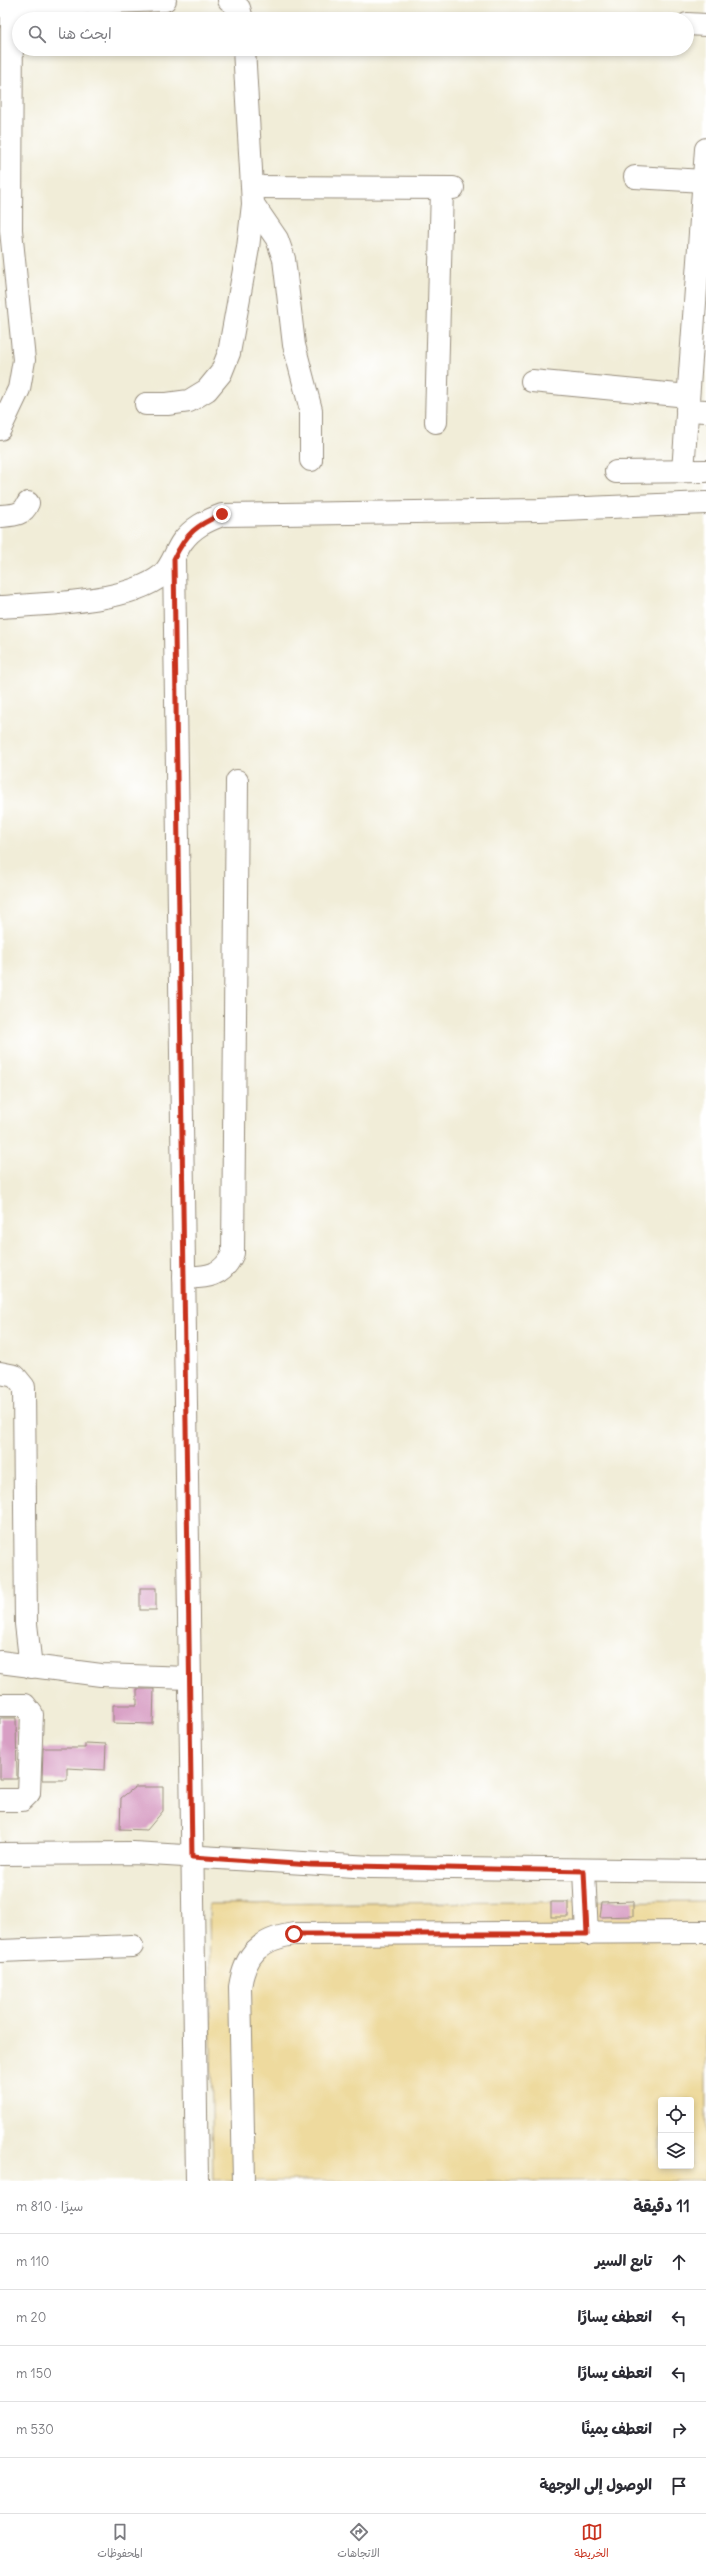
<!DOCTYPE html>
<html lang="ar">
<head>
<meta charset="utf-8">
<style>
  body { margin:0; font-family:Delius,"Playpen Sans Arabic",sans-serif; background:#f2f2f3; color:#2b2b33; direction:rtl }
  .controls { position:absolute; right:12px; bottom:12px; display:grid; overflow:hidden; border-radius:4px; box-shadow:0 2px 6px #0003 }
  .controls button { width:36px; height:36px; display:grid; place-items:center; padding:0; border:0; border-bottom:1px solid #e1e1e2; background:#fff; color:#2b2b33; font:20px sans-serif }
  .stop { position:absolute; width:12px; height:12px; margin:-9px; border:3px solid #c8321e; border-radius:50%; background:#fff }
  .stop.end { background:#c8321e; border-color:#fff; box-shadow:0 1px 4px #0008 }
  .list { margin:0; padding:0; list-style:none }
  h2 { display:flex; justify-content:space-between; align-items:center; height:52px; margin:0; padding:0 16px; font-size:17px }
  h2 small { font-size:13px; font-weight:400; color:#7c7c81 }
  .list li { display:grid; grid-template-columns:26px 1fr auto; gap:12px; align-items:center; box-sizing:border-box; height:56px; padding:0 16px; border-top:1px solid #e1e1e2 }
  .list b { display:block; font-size:15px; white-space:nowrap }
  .list em { font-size:13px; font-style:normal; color:#7c7c81 }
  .icon { flex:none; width:22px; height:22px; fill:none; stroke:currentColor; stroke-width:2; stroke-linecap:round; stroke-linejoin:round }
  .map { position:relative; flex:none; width:706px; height:2181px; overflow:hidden; direction:ltr }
  .search { position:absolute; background:#fff; box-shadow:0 2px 6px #0003; left:12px; right:12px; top:12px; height:44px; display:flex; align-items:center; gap:10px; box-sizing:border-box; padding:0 14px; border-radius:22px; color:#7c7c81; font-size:15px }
  .sheet { height:332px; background:#fff }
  nav { display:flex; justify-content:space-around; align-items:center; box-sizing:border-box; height:56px; border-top:1px solid #e1e1e2; background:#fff; font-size:11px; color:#7c7c81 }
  nav a { display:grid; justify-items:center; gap:2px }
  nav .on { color:#c8321e }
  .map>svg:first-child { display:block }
  .sand { fill:#eeda9e; stroke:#94825e; fill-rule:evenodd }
  .building { fill:#d89fc4 }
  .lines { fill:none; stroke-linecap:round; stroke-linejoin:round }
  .minor-casing { stroke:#968c7b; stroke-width:24 }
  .minor { stroke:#fff; stroke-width:22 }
  .route { stroke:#c8321e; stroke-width:5 }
</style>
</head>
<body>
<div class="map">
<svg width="706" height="2181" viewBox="0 0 706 2181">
  <rect width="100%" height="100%" fill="#fff"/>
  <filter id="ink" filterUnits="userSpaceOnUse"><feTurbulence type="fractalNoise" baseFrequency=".025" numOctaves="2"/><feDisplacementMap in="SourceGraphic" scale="8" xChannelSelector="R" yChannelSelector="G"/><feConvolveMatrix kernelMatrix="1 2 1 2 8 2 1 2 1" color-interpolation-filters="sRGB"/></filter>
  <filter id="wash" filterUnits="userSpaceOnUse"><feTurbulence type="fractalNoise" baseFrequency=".012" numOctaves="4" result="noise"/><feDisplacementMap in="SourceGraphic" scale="16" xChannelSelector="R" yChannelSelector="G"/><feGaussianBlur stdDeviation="0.9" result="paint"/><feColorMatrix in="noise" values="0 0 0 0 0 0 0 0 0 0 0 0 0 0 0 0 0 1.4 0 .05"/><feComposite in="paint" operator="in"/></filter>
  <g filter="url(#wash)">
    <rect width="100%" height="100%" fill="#f1edd8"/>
    <path class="sand" d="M706,1901V2181H213L209,1904ZM661,2100H691V2166H661Z"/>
    <g id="blocks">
      <g class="building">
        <rect x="140" y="1588" width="16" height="22"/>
        <polygon points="137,1689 154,1689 153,1724 113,1723 113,1705 137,1705"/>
        <polygon points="0,1718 16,1718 17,1779 0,1779"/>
        <polygon points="85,1743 106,1744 105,1770 67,1768 67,1780 42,1780 43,1748 85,1748"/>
        <polygon points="135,1787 163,1787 163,1811 147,1830 120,1829 121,1798"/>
        <polygon points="633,1901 633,1916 600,1917 602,1902"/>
        <rect x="551" y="1902" width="17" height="15"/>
      </g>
    </g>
  </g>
  <g filter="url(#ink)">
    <use href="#blocks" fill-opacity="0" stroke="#968c7b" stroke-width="1"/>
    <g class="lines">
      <defs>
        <g id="minor">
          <polyline points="229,0 239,8 242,19"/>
          <polyline points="0,6 165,0"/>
          <polyline points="687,24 706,25"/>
          <polyline points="635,177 704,181"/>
          <polyline points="253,187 453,188"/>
          <polyline points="253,204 277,239 284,259 294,345 311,410 311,460"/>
          <polyline points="532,381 688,396"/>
          <polyline points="146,404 167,404 189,401 207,390 221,373 229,353 248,248 253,204 244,49"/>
          <polyline points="687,410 706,411"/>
          <polyline points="436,422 442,188"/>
          <polyline points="0,429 19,389 24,360 11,230 12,5"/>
          <polyline points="683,471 706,149"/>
          <polyline points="616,472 706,471"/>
          <path d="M0,516C12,515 23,516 28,503"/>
          <polyline points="174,559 197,2181"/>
          <path d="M0,607C44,604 128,603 162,575C172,566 175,552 182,542C193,527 206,521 222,515L539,510L706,503"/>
          <path d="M184,1277C207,1278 223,1276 233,1253L237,781"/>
          <polyline points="0,1373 15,1376 24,1387 26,1624 31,1667"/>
          <polyline points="0,1662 101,1675 189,1678"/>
          <polyline points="0,1705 25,1705 32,1714 29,1793 22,1800 0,1800"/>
          <polyline points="0,1854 133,1853 371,1867 706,1871"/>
          <polyline points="584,1871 587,1934"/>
          <polyline points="0,1951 132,1946"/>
          <path d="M244,2181L240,1987C245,1954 260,1939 294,1934L706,1932"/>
        </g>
      </defs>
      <use href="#minor" class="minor-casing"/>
      <use href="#minor" class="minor"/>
    </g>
  </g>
  <g class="lines" filter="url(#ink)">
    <path class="route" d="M222,514C197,525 186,533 174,559L192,1857L311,1865L584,1871L587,1934H294"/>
  </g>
</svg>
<div class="controls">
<button><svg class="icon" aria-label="locate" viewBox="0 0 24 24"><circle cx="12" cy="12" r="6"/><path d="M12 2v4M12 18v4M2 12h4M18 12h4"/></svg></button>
<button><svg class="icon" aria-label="layers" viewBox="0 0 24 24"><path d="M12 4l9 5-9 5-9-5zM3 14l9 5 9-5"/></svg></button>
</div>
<div class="stop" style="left:294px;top:1934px"></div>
<div class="stop end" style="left:222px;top:514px"></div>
<div class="search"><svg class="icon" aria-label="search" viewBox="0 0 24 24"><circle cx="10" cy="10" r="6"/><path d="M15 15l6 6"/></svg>ابحث هنا</div>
</div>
<section class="sheet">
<h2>11 دقيقة<small>سيرًا · 810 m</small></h2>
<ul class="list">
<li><svg class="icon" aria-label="ahead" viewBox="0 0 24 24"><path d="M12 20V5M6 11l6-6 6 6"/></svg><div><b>تابع السير</b></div><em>110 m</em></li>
<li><svg class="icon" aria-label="left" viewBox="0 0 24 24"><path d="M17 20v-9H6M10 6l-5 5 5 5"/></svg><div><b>انعطف يسارًا</b></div><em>20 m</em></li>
<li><svg class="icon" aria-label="left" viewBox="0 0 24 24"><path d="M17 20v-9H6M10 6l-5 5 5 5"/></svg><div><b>انعطف يسارًا</b></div><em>150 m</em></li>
<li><svg class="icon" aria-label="right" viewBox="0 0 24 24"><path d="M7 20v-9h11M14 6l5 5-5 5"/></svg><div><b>انعطف يمينًا</b></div><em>530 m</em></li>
<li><svg class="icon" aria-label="arrive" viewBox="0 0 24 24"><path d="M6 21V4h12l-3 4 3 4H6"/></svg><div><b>الوصول إلى الوجهة</b></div></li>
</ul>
</section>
<nav>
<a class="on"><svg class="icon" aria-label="map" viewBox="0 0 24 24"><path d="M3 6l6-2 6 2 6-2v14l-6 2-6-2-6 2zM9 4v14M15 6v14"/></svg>الخريطة</a>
<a><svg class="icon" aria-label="directions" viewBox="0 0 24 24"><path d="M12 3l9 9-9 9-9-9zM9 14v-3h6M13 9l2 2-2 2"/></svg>الاتجاهات</a>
<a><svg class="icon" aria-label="saved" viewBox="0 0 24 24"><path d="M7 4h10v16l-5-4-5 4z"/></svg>المحفوظات</a>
</nav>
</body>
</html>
